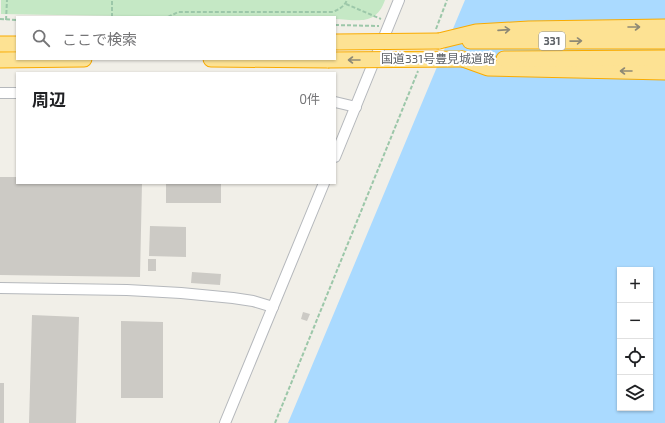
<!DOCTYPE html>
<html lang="ja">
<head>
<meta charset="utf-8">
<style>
  body { margin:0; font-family:"Exo 2","Noto Sans JP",sans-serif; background:#f2f2f2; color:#202124 }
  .controls { position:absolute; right:12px; bottom:12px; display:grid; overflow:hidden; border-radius:0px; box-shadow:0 1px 3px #0004 }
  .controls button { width:36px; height:36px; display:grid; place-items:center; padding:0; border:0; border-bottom:1px solid #e0e0e0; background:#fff; color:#202124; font:20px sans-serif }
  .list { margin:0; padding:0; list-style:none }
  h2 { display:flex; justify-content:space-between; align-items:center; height:52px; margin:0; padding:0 16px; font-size:17px }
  h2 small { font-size:13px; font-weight:400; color:#757577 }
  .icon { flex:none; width:22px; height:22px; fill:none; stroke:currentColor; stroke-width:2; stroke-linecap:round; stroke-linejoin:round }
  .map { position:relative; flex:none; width:665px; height:423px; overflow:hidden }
  .search { position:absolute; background:#fff; box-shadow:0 1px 3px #0004; left:16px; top:16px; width:320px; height:44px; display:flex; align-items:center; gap:10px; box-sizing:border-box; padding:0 14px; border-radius:0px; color:#757577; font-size:15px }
  .panel { position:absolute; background:#fff; box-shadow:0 1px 3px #0004; left:16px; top:72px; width:320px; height:112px; border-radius:0px }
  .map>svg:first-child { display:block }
  .green { fill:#c5e8c5 }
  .water { fill:#aadaff; fill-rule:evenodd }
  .building { fill:#cccac5 }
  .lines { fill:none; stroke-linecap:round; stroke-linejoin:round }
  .minor-casing { stroke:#b5b8bc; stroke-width:12 }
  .highway-casing { stroke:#f9ab00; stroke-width:17 }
  .path { stroke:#9cc7a9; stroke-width:2; stroke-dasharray:4 2; stroke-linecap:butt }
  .minor { stroke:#fff; stroke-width:10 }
  .highway { stroke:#fde293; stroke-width:15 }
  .highway-bridge-casing { stroke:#f9ab00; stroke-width:17; stroke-linecap:butt }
  .highway-bridge { stroke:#fde293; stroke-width:15 }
  .oneway { stroke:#8e8975 }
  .labels { text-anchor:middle; stroke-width:4; stroke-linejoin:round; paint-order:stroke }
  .shield { fill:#fff; stroke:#8f9295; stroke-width:1 }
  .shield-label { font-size:11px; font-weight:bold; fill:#5f6368 }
  .street-label { font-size:12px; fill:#5f6368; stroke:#fff }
</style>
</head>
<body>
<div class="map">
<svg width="665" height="423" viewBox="0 0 665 423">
  <rect width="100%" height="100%" fill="#f1efe8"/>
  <path class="green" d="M1,0H385C376,26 358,20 335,19V17H183L1,14Z"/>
  <path class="water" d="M465,0H665V423H288ZM620,270H650V408H620Z"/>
  <g class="building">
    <polygon points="0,177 17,177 17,183 142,183 140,277 0,275"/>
    <rect x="166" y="183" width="55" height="20"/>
    <polygon points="150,226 186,227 186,257 149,256"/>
    <rect x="148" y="259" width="8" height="12"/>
    <polygon points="192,272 221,274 220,285 191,283"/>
    <polygon points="303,312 310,314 307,321 301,319"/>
    <polygon points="32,315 79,317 76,423 29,423"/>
    <polygon points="121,321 163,322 163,398 121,398"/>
    <rect x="0" y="383" width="4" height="40"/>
  </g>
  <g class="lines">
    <defs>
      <g id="minor">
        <polyline points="0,93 17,93"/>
        <polyline points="335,102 356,107"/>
        <polyline points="335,157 399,0"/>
        <polyline points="0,288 127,290 181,293 233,298 253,301 273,307"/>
        <polyline points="225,423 324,183"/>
      </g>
      <g id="highway">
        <polyline points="439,41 476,32 529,29 665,27"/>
        <polyline points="470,41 665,41"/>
        <polyline points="0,44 17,44"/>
        <polyline points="211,59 328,60"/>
        <polyline points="463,59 488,68 665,72"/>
        <polyline points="504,59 665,58"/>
        <polyline points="0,60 84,59"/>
      </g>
    </defs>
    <use href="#minor" class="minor-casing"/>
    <use href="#highway" class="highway-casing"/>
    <g class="path">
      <polyline points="346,4 381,19"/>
      <polyline points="112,17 112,0"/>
      <path d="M168,17L178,12H333C339,9 344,7 347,0"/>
      <polyline points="0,19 17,20"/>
      <polyline points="6,20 7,0"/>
      <polyline points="335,25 379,26"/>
      <polyline points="436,29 447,0"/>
      <polyline points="275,423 418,71"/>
    </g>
    <use href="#minor" class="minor"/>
    <use href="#highway" class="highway"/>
    <defs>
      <g id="highway-bridge">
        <polyline points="335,42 439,41"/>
        <polyline points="328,60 463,59"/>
      </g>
    </defs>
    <use href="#highway-bridge" class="highway-bridge-casing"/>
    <use href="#highway-bridge" class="highway-bridge"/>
  </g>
  <defs><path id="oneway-shaft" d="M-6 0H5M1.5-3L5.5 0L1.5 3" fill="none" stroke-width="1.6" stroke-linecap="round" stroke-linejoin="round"/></defs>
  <g class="oneway">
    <use href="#oneway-shaft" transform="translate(634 27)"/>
    <use href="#oneway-shaft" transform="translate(504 30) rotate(-4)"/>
    <use href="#oneway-shaft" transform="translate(576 41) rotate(-1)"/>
    <use href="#oneway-shaft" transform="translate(354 60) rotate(180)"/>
    <use href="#oneway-shaft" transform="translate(626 71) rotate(-180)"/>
  </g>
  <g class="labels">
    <rect class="shield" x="539" y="32" width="26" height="18" rx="3"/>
    <g class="shield-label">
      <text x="552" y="45">331</text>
    </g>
    <g class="street-label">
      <text x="438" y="63">国道331号豊見城道路</text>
    </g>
  </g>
</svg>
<div class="controls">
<button>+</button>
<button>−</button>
<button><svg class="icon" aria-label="locate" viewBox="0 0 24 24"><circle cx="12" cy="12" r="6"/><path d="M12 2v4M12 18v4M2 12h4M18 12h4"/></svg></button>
<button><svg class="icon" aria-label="layers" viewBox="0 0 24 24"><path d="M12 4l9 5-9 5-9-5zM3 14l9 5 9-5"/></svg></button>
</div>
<div class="search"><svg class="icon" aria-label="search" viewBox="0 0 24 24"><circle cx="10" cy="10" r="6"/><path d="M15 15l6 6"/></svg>ここで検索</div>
<section class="panel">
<h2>周辺<small>0件</small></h2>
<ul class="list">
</ul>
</section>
</div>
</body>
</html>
